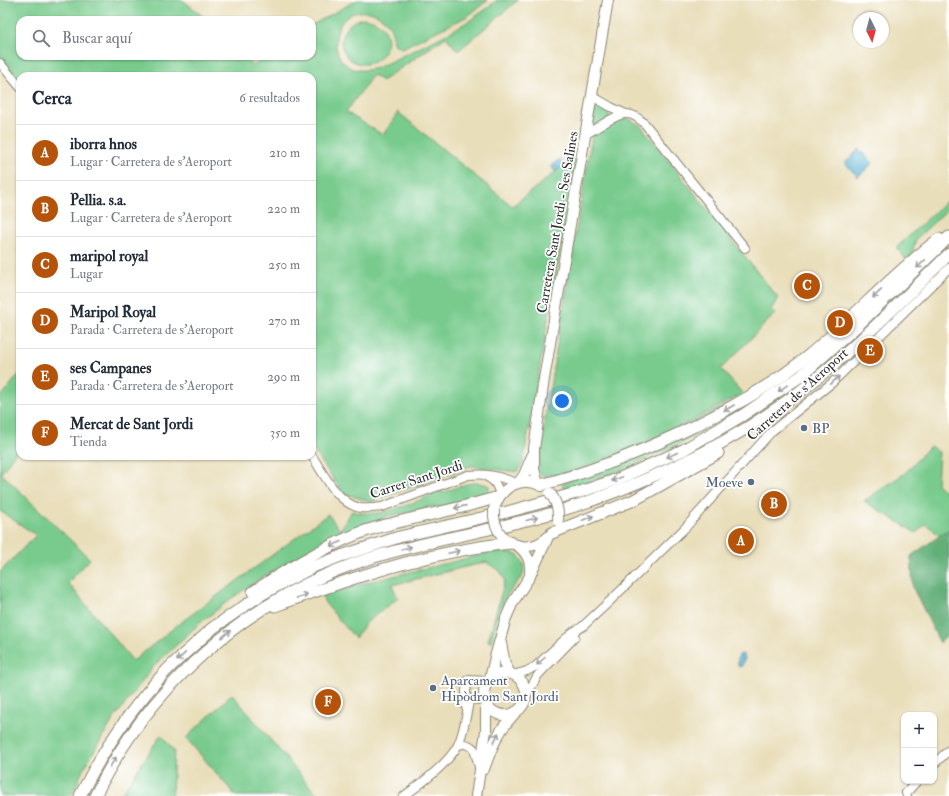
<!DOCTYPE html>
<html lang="es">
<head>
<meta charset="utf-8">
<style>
  body { margin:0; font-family:"IM FELL Double Pica",serif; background:#f2f2f3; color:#1f2937 }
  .controls { position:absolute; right:12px; bottom:12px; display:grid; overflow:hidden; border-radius:8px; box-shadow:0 1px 3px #0004 }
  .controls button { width:36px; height:36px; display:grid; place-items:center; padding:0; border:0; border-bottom:1px solid #e0e1e3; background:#fff; color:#1f2937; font:20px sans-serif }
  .compass { position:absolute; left:853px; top:12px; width:36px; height:36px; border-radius:50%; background:#fff; box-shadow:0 1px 3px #0004; rotate:174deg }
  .you { position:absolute; left:562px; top:401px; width:14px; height:14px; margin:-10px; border:3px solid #fff; border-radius:50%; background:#1a73e8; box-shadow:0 0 0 6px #1a73e833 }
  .badge { display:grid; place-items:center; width:26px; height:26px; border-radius:50%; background:#b45309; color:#fff; font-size:13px; font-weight:700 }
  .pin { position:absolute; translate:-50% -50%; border:2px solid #fff; box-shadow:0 1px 4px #0006 }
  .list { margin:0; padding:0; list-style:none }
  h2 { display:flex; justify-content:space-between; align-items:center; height:52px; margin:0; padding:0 16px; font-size:17px }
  h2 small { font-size:13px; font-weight:400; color:#747a83 }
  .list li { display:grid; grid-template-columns:26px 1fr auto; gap:12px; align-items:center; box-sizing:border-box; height:56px; padding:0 16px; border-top:1px solid #e0e1e3 }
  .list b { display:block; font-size:15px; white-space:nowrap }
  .list p { margin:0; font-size:13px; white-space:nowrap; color:#747a83 }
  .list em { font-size:13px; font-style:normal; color:#747a83 }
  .icon { flex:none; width:22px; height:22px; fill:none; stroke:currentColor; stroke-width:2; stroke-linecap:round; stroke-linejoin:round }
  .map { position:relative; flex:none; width:949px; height:796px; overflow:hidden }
  .search { position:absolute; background:#fff; box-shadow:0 1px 3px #0004; left:16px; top:16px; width:300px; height:44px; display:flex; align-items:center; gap:10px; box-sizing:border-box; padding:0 14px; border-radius:12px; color:#747a83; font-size:15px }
  .panel { position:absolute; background:#fff; box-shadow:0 1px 3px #0004; left:16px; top:72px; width:300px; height:388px; border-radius:12px }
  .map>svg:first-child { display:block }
  .green { fill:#78cb8d; stroke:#527b5c }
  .forest { fill:#62af78; stroke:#466d52 }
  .water { fill:#4caccb; stroke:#3c6c7b }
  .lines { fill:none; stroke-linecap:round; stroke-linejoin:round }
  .minor-casing { stroke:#8a8472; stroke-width:10 }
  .major-casing { stroke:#8a8472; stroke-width:12 }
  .highway-casing { stroke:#8a8472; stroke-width:13 }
  .minor { stroke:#fff; stroke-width:8 }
  .major { stroke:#fff; stroke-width:10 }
  .highway { stroke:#fff; stroke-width:11 }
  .major-bridge-casing { stroke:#8a8472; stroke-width:12; stroke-linecap:butt }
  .major-bridge { stroke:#fff; stroke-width:10 }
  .oneway { stroke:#a0a0a0 }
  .service-dot { fill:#5c6f8a; stroke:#fff; stroke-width:1.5 }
  .labels { text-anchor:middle; stroke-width:3.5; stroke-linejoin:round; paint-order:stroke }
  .street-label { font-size:14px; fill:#2b2b2b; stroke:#fff }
  .service-label { font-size:14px; fill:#4e5e75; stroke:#fff; text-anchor:start }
</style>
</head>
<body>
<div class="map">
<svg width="949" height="796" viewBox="0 0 949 796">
  <rect width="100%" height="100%" fill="#fff"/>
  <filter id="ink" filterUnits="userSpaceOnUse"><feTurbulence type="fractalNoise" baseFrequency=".025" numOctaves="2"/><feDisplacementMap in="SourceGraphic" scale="8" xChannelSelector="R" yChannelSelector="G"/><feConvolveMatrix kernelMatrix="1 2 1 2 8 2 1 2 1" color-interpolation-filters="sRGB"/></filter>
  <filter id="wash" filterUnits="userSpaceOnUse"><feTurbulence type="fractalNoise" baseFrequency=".012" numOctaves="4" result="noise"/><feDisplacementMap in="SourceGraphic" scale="16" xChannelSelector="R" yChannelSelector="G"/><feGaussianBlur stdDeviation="0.9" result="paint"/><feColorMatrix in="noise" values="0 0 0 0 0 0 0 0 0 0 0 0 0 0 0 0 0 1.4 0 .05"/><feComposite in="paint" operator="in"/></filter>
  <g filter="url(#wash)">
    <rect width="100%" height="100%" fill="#e9deba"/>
    <g class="green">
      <path d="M0,0H183L207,20H20V56H245L253,66L267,56H312V25L357,0H488L468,16L402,48L395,45C392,38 393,31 389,25C384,18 376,13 368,12C324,5 323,87 379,67C419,47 463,30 497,0H518L458,51L446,37L382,81L373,75L346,112L383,135L398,112L512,206L572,159L576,161L523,463L520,469L516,472L471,466L371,502L343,493L312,448V76H20V81L0,57Z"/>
      <path d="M363,18C380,19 394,34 385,51C382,57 377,61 371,63C341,71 327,27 363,18Z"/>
      <path d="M598,105C606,106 610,110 609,118L597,126L593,125L595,106Z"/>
      <path d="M626,117L641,126L778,298L771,310L775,314L721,369L743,394C702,415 660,437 617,455C593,465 568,475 541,476L538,471L541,442L592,135L608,125Z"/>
      <polygon points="949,199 949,208 916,239 912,254 907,261 897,247"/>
      <path d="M20,373V446L1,473L90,559L68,583L133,661L176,626L328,514L340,530L352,511C382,520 415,501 442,491L443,493C457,487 475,478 489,486V492L481,495L482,497L436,508V506L390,516V515L387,516V517L341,535L340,533L337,534V536L294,559L261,578L228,601L199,624L154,666L113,720L84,768L71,796H0V572L36,535L0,511V398Z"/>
      <polygon points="792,374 746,407 680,444 617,472 564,490 562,484"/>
      <polygon points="930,446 939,452 937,484 949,495 949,529 940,536 926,524 916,533 864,501 905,473"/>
      <polygon points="493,552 509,553 518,555 524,564 523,575 507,595 499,611 491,642 488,641 505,580 500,571 486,562 392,585 398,598 367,622 355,638 325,603 322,595 372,581"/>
      <polygon points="232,694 318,796 236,796 186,738"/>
      <polygon points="161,735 174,751 172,796 120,796"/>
    </g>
    <polygon class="forest" points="949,529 949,634 940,643 913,588 911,556"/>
    <g class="water">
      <polygon points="859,149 873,163 858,177 845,163"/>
      <polygon points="559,159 564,165 555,172 551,166"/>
      <path d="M740,654L744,655L745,658L742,666L739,667C737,663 737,657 740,654Z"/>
    </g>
  </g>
  <g filter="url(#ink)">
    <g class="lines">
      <defs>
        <g id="minor">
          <polyline points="0,63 20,87"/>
          <polyline points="592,96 611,107 626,114"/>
          <path d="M586,134C596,129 614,115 625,114C633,113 640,119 645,124L745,248"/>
          <path d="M312,456C324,474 337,503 360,508C368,509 375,508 382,507L468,475C487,473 499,476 516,483"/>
          <path d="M485,476C495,480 497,485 500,495"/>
          <polyline points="513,675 527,671 536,666 573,632 582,627 610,601 685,528 772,431 833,382 949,268"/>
          <polyline points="526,696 538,675 575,637"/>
          <polyline points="466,707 466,691 468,680 489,681"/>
          <path d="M458,745C465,743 469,744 474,749L479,767"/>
          <polyline points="934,764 949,750"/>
          <path d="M404,796C421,784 448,764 458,745C464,732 466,716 469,702L472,699L481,700L486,702"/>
          <polyline points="907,796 906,793 917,781"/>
        </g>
        <g id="major">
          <polyline points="518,483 524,475 532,456"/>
          <polyline points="538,484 534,469 534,449 544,379 608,0"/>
          <path d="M494,509C500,487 522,475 542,486"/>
          <path d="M505,539C518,549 534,549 547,538"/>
          <path d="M517,545C528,554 531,561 530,574"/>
          <polyline points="501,643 505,664 510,674"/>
          <circle cx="505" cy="694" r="21"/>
          <polyline points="490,679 495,657 506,618 513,602 530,576 548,537"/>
          <path d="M484,769C493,744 498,731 516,712"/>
          <polyline points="476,796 486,731 486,704"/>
        </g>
        <g id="highway">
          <path d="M540,485C588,473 633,455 678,434C724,412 769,388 808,356C853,319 892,274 939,239"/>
          <polyline points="552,533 634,500 718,453"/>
          <path d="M253,592C286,570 330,543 368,530C411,517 455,511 498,497"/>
          <path d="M275,606C351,578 430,551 511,543"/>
          <polyline points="210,630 259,596 286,581 313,567 341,556 399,537 507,512 580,492 618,479 683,450 743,415 801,376 856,327 949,237"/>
          <path d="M80,796C103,750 132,707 167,670C182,655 199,641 215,626"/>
          <path d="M95,796C149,685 250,597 368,559C414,544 463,536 510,524C569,511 624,490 678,465C734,439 789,403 835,363C875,328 912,291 949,254"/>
        </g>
      </defs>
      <use href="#minor" class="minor-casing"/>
      <use href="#major" class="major-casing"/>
      <use href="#highway" class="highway-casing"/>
      <use href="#minor" class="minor"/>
      <use href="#major" class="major"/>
      <use href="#highway" class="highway"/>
      <defs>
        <g id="major-bridge">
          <path d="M550,493C557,502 559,510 558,521"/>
          <path d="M494,509C493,519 495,527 502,536"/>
        </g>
      </defs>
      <use href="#major-bridge" class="major-bridge-casing"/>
      <use href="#major-bridge" class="major-bridge"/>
    </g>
    <defs><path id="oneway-shaft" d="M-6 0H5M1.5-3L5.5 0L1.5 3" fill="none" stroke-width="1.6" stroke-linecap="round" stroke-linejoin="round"/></defs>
    <g class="oneway">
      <use href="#oneway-shaft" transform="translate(921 264) rotate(136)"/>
      <use href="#oneway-shaft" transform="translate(877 294) rotate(137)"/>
      <use href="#oneway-shaft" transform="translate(835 380) rotate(-43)"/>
      <use href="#oneway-shaft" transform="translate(783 388) rotate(145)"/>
      <use href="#oneway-shaft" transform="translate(729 408) rotate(150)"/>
      <use href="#oneway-shaft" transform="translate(672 455) rotate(155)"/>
      <use href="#oneway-shaft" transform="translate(617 479) rotate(159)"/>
      <use href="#oneway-shaft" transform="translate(460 507) rotate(167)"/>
      <use href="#oneway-shaft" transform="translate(588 518) rotate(-21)"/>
      <use href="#oneway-shaft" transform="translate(532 519) rotate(-15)"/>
      <use href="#oneway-shaft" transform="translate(336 544) rotate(154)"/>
      <use href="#oneway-shaft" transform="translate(406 548) rotate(-14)"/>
      <use href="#oneway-shaft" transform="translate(454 552) rotate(-12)"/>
      <use href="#oneway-shaft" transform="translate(302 596) rotate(-20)"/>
      <use href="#oneway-shaft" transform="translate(226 634) rotate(-39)"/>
      <use href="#oneway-shaft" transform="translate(181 657) rotate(137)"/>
      <use href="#oneway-shaft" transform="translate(541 661) rotate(138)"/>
      <use href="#oneway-shaft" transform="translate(496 738) rotate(-63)"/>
      <use href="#oneway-shaft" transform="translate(113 762) rotate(-58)"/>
    </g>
  </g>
  <g class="service-dot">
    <circle cx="804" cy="428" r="4"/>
    <circle cx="751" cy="482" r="4"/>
    <circle cx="433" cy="688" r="4"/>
  </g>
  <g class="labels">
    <g class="street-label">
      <text transform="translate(557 222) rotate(-80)" y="5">Carretera Sant Jordi - Ses Salines</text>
      <text transform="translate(797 394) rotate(-42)" y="5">Carretera de s'Aeroport</text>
      <text transform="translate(416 479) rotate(-18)" y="5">Carrer Sant Jordi</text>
    </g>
    <g class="service-label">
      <text x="812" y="433">BP</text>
      <text x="743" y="487" text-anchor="end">Moeve</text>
      <text x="441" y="685">Aparcament<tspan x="441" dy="16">Hipòdrom Sant Jordi</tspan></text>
    </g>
  </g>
</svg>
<div class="controls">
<button>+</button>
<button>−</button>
</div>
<svg class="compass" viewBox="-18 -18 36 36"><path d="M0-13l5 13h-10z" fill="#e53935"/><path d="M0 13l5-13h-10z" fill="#747a83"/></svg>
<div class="you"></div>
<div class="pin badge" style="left:741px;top:541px">A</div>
<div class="pin badge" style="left:774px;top:504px">B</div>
<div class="pin badge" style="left:807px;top:286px">C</div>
<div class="pin badge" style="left:840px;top:323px">D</div>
<div class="pin badge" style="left:870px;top:351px">E</div>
<div class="pin badge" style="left:328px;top:702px">F</div>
<div class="search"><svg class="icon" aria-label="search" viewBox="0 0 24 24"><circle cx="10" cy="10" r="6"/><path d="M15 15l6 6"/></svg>Buscar aquí</div>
<section class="panel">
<h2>Cerca<small>6 resultados</small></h2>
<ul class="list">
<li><span class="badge">A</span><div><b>iborra hnos</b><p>Lugar · Carretera de s'Aeroport</p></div><em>210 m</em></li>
<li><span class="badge">B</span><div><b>Pellia. s.a.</b><p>Lugar · Carretera de s'Aeroport</p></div><em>220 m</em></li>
<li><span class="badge">C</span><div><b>maripol royal</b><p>Lugar</p></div><em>250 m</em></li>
<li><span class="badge">D</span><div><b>Maripol Royal</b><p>Parada · Carretera de s'Aeroport</p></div><em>270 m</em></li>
<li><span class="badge">E</span><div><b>ses Campanes</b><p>Parada · Carretera de s'Aeroport</p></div><em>290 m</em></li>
<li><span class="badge">F</span><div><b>Mercat de Sant Jordi</b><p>Tienda</p></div><em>350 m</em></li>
</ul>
</section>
</div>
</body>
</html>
